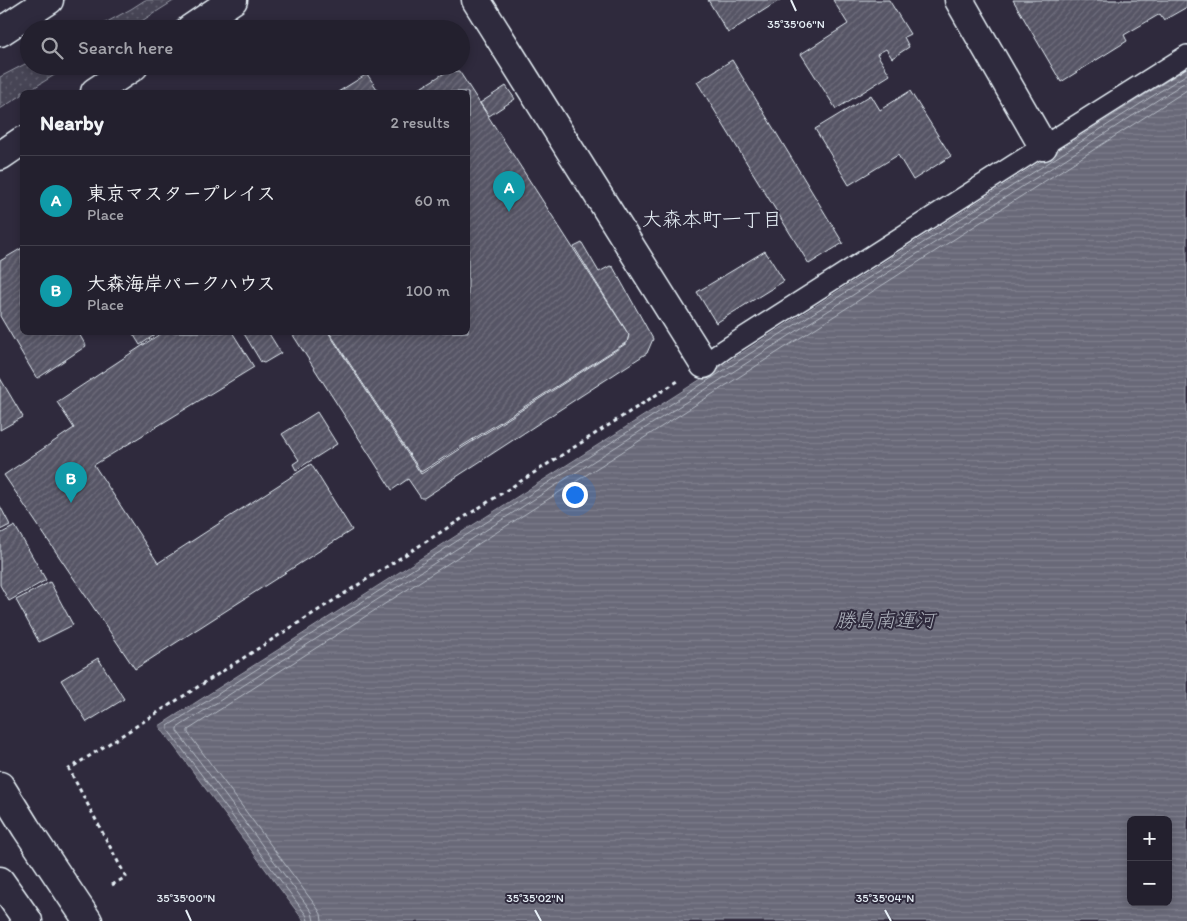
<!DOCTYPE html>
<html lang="en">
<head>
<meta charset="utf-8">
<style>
  body { margin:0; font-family:Itim,"Klee One",sans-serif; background:#2f2d3a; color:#f1f3f6 }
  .controls { position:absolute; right:15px; bottom:15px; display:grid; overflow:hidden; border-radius:8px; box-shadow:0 2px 8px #0003 }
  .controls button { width:45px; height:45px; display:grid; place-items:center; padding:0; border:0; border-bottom:1px solid #403e4a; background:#23202e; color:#f1f3f6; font:25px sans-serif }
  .you { position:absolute; left:574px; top:494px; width:18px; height:18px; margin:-12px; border:4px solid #fff; border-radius:50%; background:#1a73e8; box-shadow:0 0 0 8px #1a73e833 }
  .badge { display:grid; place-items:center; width:32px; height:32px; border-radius:50%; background:#db2777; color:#fff; font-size:16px; font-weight:700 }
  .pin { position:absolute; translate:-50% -41px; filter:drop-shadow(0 1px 2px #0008) }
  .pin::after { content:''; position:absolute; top:26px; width:18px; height:15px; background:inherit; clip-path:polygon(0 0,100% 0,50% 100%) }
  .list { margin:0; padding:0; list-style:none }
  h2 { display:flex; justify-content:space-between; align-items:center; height:65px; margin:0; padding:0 20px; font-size:21px }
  h2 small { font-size:16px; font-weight:400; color:#a3a3aa }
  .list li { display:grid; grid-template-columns:32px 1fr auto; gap:15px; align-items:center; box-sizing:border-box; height:90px; padding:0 20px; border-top:1px solid #403e4a }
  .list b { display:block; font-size:19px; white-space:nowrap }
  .list p { margin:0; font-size:16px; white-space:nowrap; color:#a3a3aa }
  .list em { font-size:16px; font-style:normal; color:#a3a3aa }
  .icon { flex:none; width:28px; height:28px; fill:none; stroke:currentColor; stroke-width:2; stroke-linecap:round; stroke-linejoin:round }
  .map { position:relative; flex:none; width:1187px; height:921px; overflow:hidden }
  .search { position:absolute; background:#23202e; box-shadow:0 2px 8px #0003; left:20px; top:20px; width:450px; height:55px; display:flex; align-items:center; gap:12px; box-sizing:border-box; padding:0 18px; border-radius:28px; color:#a3a3aa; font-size:19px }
  .panel { position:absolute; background:#23202e; box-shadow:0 2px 8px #0003; left:20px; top:90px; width:450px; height:245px; border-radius:8px }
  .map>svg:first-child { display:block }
  .grass { fill:url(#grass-dots); stroke:#979aa6 }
  .water { fill:url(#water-rules); stroke:#9c9fab; fill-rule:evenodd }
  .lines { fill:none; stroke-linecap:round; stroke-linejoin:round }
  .shore { stroke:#b5bbc5; stroke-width:1 }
  .building { fill:url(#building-hatch); stroke:#e8f1f8 }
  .service-casing { stroke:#e8f1f8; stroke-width:22 }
  .minor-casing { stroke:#e8f1f8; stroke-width:31 }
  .tertiary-casing { stroke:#e8f1f8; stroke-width:31 }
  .trunk-casing { stroke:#e8f1f8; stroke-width:31 }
  .path { stroke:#e8f1f8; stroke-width:3; stroke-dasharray:4 4; stroke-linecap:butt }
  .service { stroke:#2f2a3d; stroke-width:19 }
  .minor { stroke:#2f2a3d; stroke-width:28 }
  .tertiary { stroke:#2f2a3d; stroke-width:28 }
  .trunk { stroke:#2f2a3d; stroke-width:28 }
  .ticks { fill:none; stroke:#e8f1f8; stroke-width:2 }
  .labels { text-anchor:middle; stroke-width:4; stroke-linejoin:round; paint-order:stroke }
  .neighbourhood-label { font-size:20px; fill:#e8f1f8; stroke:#2f2a3d }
  .water-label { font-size:20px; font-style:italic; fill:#afb4be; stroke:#2f2a3d }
  .ticks-label { font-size:12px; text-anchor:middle; fill:#e8f1f8; stroke:#2f2a3d; stroke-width:4; stroke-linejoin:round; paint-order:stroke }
</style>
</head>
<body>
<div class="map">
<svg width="1187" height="921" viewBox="0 0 1187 921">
  <defs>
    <pattern id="grass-dots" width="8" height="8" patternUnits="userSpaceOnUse" patternTransform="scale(1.25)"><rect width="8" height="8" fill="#464455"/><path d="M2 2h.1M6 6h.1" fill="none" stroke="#615f6e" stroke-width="1.8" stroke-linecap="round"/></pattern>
    <pattern id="water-rules" width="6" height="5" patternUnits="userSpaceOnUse" patternTransform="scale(1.25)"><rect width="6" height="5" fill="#696978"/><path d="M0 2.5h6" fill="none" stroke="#7e7f8c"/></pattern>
    <pattern id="building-hatch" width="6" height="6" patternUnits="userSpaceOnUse" patternTransform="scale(1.25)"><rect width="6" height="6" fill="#575565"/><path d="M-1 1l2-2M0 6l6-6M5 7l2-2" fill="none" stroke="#6f6e7c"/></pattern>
  </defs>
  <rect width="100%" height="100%" fill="#2f2a3d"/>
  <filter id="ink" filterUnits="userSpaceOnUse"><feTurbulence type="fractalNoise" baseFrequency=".02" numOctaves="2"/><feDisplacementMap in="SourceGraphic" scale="10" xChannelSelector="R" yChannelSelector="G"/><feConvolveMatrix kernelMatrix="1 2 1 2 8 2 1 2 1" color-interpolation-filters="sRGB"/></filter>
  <g filter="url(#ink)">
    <g class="grass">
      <polygon points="145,0 175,0 129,29 94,29 131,9"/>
      <polygon points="29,62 29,66 69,66 27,92 22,92 22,95 0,109 0,77"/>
    </g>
    <path class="water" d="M1187,68V921H304L159,726ZM1131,820H1168V902H1131Z"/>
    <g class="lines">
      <g class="shore">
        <polyline points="308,921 307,916 168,730 168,726 1187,74"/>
        <polyline points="314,921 312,912 177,731 177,728 1187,81"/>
        <polyline points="322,921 321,914 318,909 188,733 188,730 1187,90"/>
      </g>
    </g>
    <g class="building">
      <polygon points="708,0 780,0 728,33"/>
      <polygon points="833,0 889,0 910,34 904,37 909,47 892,58 886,49 877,54 890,75 836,109 801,54 848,24"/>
      <polygon points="1013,0 1187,0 1187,7 1164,20 1160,14 1124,35 1127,41 1061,82"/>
      <polygon points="732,60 843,243 809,264 697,82"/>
      <polygon points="459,71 629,335 627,342 421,472 329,332 468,332 468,92 414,92 446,72"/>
      <polygon points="367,74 379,92 338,92"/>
      <polygon points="506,86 515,99 489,116 480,103"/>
      <polygon points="910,91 951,156 913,180 898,155 849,185 815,129 871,95 880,110"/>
      <polygon points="582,243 599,272 610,266 613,267 653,339 647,353 424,498 421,498 408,479 392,490 291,332 328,332 421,474 627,343 629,335 574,247"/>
      <polygon points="22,248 22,332 78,332 86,346 38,378 36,377 0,316 0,261"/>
      <polygon points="765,251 784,281 716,323 697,292"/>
      <polygon points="132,332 159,332 140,345"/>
      <polygon points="163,332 232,332 254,367 94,465 158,563 311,464 352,530 135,669 4,475 74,428 57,402"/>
      <polygon points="243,332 268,332 281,353 264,363 261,362"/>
      <polygon points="0,378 23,417 0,430"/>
      <polygon points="317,412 337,444 296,470 293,464 299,460 282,434"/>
      <polygon points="0,506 10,525 0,530"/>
      <polygon points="15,526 46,580 9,601 0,585 0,534"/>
      <polygon points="50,582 73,625 39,642 16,600"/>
      <polygon points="98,658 124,699 87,722 61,680"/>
    </g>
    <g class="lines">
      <defs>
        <polyline id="service" points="704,364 725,349 1043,146 1187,55"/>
        <g id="minor">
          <polyline points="476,0 704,364"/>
          <polyline points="959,0 1043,146"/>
        </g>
        <g id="tertiary">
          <polyline points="0,786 26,828 88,921"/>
          <polyline points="0,881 28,921"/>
        </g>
        <g id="trunk">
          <polyline points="190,29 233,0"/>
          <polyline points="0,32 49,0"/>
          <polyline points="95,92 134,66"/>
          <polyline points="0,156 22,141"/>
        </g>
      </defs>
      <use href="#service" class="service-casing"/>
      <use href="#minor" class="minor-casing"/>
      <use href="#tertiary" class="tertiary-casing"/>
      <use href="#trunk" class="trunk-casing"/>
      <polyline class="path" points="112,885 126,877 69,769 678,381"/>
      <use href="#service" class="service"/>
      <use href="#minor" class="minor"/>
      <use href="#tertiary" class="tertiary"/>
      <use href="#trunk" class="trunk"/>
    </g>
  </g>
  <path class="ticks" d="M791,0L796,11M186,910L191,921M535,910L541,921M885,910L891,921"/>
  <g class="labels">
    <g class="neighbourhood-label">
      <text x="712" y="226">大森本町一丁目</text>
    </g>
    <g class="water-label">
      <text x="885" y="627">勝島南運河</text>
    </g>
  </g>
  <g class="ticks-label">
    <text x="796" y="28">35°35'06"N</text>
    <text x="186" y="902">35°35'00"N</text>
    <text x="535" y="902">35°35'02"N</text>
    <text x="885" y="902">35°35'04"N</text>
  </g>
</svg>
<div class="controls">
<button>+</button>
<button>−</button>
</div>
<div class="you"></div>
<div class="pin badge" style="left:509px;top:212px;background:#0f9aa8">A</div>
<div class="pin badge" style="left:71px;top:503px;background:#0f9aa8">B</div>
<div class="search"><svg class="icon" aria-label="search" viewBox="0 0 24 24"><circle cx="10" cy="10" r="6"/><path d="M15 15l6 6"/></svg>Search here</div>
<section class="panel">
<h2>Nearby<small>2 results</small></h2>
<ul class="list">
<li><span class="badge" style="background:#0f9aa8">A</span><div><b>東京マスタープレイス</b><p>Place</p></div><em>60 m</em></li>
<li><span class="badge" style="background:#0f9aa8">B</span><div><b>大森海岸パークハウス</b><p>Place</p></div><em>100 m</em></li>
</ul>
</section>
</div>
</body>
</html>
